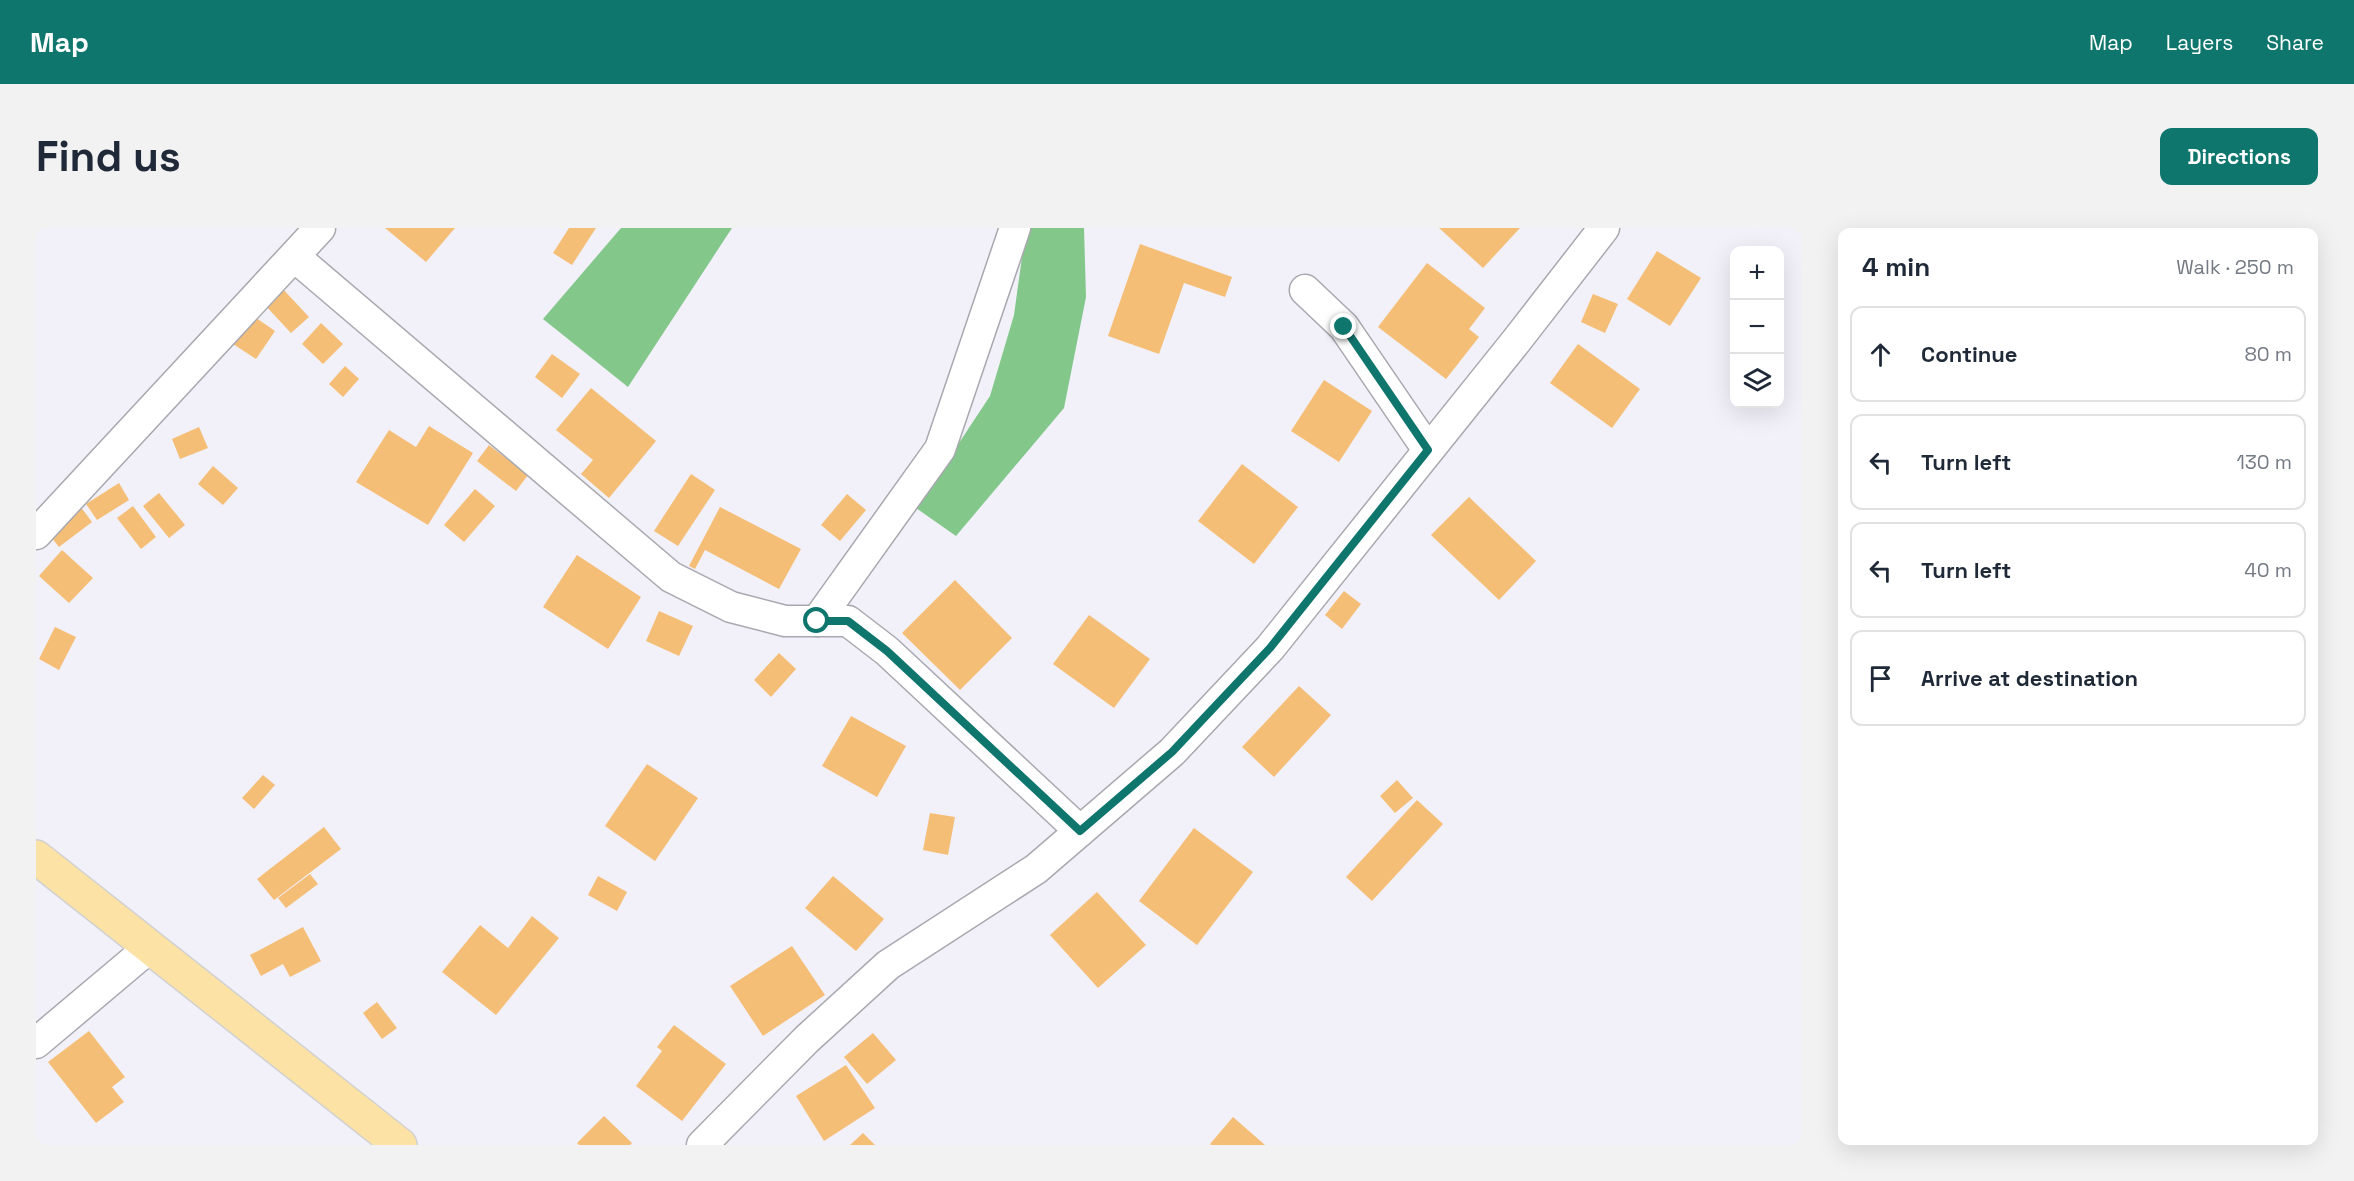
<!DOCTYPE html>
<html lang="en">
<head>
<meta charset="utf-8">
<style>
  body { margin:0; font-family:"Space Grotesk",sans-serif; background:#f2f2f3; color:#1f2937 }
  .controls { position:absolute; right:18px; top:18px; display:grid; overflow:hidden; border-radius:12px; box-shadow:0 6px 24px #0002 }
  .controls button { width:54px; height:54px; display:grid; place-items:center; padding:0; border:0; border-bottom:2px solid #e0e1e3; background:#fff; color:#1f2937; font:30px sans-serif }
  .stop { position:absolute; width:18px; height:18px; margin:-14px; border:4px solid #0f766e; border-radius:50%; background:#fff }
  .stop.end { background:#0f766e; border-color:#fff; box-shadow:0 2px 6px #0008 }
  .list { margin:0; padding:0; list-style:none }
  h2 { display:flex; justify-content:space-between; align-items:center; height:78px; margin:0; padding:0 24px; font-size:26px }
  h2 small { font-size:20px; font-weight:400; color:#747a83 }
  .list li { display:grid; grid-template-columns:39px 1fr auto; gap:18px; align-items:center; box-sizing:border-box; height:96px; margin:0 12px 12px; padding:0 12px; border:2px solid #e0e1e3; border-radius:12px }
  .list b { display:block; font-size:22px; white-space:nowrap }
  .list em { font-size:20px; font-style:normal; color:#747a83 }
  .icon { flex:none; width:33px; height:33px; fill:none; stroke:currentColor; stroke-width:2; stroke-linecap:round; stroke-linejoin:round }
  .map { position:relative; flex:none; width:1766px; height:917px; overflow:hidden; border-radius:12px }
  header { display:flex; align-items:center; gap:36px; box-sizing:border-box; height:84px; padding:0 30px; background:#0f766e; color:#fff }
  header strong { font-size:28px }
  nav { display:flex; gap:33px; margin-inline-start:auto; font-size:21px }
  .intro { display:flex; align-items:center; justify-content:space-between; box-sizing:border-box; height:144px; padding:0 36px }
  h1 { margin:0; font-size:42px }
  .button { padding:15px 27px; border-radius:12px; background:#0f766e; color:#fff; font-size:21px; font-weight:700 }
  main { display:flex; gap:36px; padding:0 36px }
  aside { flex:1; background:#fff; border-radius:12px; box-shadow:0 6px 24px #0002 }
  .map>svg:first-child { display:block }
  .forest { fill:#83c78a }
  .building { fill:#f5be76 }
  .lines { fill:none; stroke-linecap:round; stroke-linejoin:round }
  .minor-casing { stroke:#a8a8af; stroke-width:33 }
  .major-casing { stroke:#d1d1d2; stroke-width:36 }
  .minor { stroke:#fff; stroke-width:30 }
  .major { stroke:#fde2a5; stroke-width:33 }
  .route { stroke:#0f766e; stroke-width:8 }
</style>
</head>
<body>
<header>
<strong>Map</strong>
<nav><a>Map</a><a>Layers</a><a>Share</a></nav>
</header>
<div class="intro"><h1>Find us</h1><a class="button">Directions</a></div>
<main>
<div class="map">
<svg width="1766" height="917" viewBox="0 0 1766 917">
  <rect width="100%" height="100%" fill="#f2f1f9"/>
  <g class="forest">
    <polygon points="585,0 696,0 592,159 507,91"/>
    <polygon points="990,0 1048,0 1050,69 1028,180 920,308 880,280 954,168 978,87"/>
  </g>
  <g class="building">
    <polygon points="349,0 419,0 390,34"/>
    <polygon points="533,0 560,0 536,37 517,25"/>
    <polygon points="1403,0 1484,0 1447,40"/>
    <polygon points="1104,16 1196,49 1189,69 1148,55 1123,126 1072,108"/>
    <polygon points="1621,23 1665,50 1634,98 1591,71"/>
    <polygon points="1391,35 1449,80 1433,101 1443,109 1410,151 1342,99"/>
    <polygon points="245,59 273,89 255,105 227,75"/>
    <polygon points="1557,66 1582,76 1569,105 1545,94"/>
    <polygon points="213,85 239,103 220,131 194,114"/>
    <polygon points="285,95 307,116 287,136 266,116"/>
    <polygon points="1542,116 1604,161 1576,200 1514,155"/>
    <polygon points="516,126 544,146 526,170 499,149"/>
    <polygon points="309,138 323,151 307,169 293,156"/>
    <polygon points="1288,152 1336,183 1303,234 1255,203"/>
    <polygon points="555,160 620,213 573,270 545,246 557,232 520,202"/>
    <polygon points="393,198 437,225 392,297 320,254 353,202 380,219"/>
    <polygon points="163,199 172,220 144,231 136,211"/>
    <polygon points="453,217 492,247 480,263 441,233"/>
    <polygon points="1206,236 1262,279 1218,336 1162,293"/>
    <polygon points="177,238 202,260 187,277 162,256"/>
    <polygon points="655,246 679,262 642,318 618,303"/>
    <polygon points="83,255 93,272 61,292 50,276"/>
    <polygon points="439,261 459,278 428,314 408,297"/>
    <polygon points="123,265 149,297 133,310 107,278"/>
    <polygon points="811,266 830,282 804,313 785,297"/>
    <polygon points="1433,269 1500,333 1463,372 1395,307"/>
    <polygon points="41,274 56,294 23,319 8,300"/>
    <polygon points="97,278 120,309 105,321 81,290"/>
    <polygon points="684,279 765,321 743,361 669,322 659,341 653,338"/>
    <polygon points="26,322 57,350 33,375 3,348"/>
    <polygon points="541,327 605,369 572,421 507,379"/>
    <polygon points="919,352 976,410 924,462 866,405"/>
    <polygon points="1308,363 1325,376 1306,401 1289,387"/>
    <polygon points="623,383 657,398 643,428 610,413"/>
    <polygon points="1053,387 1114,431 1078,480 1017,436"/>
    <polygon points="19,399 40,409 23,442 3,431"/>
    <polygon points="743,425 760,441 735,469 718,452"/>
    <polygon points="1263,458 1295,487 1238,549 1206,519"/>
    <polygon points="815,488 870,518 841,569 786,538"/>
    <polygon points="611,536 662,570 619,633 569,598"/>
    <polygon points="227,547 239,557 218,581 206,570"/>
    <polygon points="1361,552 1377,570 1359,585 1344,568"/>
    <polygon points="1381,572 1407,596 1336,673 1310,649"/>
    <polygon points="894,585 919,589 912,627 887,622"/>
    <polygon points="288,599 305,621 238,672 221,651"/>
    <polygon points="1158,600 1217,644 1161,717 1103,673"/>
    <polygon points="274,646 282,656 250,680 242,670"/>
    <polygon points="562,648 591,664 581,683 552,667"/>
    <polygon points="797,648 848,691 820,723 769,680"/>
    <polygon points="1061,664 1110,717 1062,760 1014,707"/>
    <polygon points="496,688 523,710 460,787 406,744 444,697 472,720"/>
    <polygon points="267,699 285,733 254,749 247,736 225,748 214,727"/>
    <polygon points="756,718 789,767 727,808 694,758"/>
    <polygon points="341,774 361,800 346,811 327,785"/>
    <polygon points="638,797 690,836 646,893 600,858 626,823 621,819"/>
    <polygon points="53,803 89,849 76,859 88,874 60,895 12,834"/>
    <polygon points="837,805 860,832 831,856 808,829"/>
    <polygon points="810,837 839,880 788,913 760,868"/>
    <polygon points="568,888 596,915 594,917 543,917 541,915"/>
    <polygon points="1197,889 1229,917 1175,917 1174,916"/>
    <polygon points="827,905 839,917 814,917"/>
  </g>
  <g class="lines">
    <defs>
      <g id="minor">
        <polyline points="259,29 635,349 695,379 749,393 812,393 851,423 1044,603"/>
        <polyline points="1269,62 1308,99 1392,222"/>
        <polyline points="0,306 284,0"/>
        <polyline points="781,393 904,221 979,0"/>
        <polyline points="0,815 114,719"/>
        <polyline points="666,917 771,811 852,737 1000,641 1136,524 1234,420 1481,112 1568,0"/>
      </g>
      <polyline id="major" points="0,629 364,917"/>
    </defs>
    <use href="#minor" class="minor-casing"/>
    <use href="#major" class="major-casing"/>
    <use href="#minor" class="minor"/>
    <use href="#major" class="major"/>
  </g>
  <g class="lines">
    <polyline class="route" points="781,393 812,393 851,423 1044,603 1136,524 1234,420 1392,222 1308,99"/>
  </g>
</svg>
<div class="controls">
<button>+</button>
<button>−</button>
<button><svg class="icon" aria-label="layers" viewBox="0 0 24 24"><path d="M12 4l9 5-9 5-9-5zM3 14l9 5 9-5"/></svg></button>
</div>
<div class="stop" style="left:781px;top:393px"></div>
<div class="stop end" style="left:1308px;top:99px"></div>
</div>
<aside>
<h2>4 min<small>Walk · 250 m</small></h2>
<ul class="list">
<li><svg class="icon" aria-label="ahead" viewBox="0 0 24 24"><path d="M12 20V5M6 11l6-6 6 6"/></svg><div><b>Continue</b></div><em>80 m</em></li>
<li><svg class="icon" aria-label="left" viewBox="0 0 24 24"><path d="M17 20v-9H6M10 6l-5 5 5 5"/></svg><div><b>Turn left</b></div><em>130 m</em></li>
<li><svg class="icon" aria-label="left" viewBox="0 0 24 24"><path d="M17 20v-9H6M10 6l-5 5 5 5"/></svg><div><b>Turn left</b></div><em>40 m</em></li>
<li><svg class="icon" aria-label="arrive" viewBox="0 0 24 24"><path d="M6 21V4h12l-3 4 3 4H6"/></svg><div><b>Arrive at destination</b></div></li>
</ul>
</aside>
</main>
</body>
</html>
